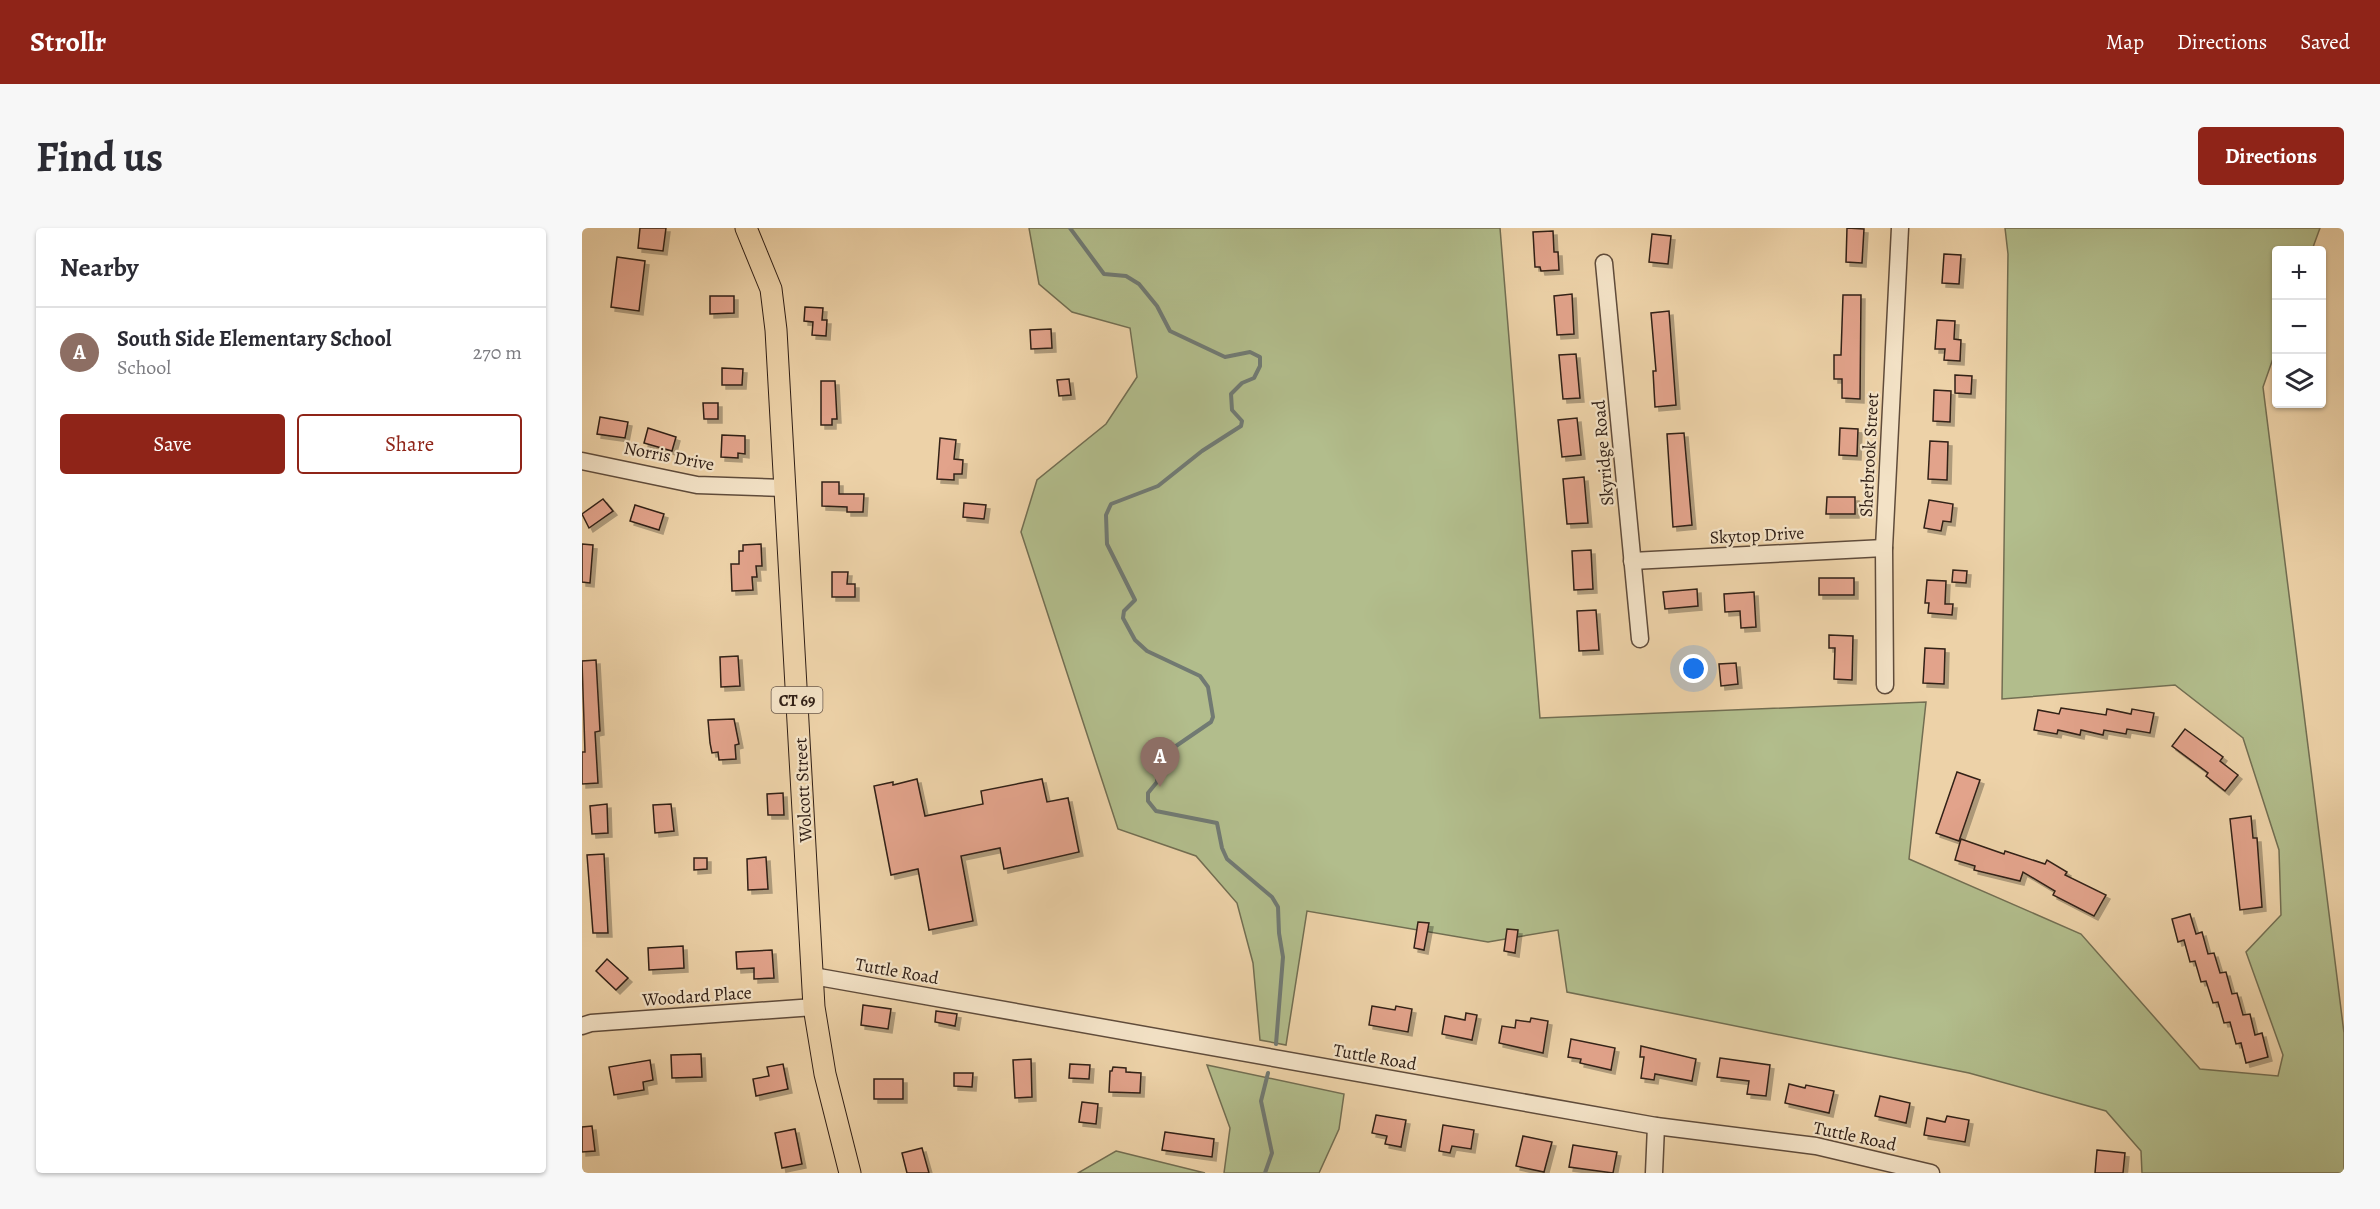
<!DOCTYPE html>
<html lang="en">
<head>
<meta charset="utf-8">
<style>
  body { margin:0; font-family:Alegreya,serif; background:#f7f7f7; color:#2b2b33 }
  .controls { position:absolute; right:18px; top:18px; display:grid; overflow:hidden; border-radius:6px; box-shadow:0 2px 4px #0004 }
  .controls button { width:54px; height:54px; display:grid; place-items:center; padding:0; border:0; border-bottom:2px solid #e1e1e2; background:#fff; color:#2b2b33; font:30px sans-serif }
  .you { position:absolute; left:1112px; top:441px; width:21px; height:21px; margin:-15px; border:4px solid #fff; border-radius:50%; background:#1a73e8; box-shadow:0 0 0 9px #1a73e833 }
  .badge { display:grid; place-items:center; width:39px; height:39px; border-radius:50%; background:#8f2418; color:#fff; font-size:20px; font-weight:700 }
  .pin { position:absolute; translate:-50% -50px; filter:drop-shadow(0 2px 3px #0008) }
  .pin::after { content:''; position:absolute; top:32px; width:21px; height:18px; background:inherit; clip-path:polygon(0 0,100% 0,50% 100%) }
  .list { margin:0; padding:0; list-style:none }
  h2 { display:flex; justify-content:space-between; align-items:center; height:78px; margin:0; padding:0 24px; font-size:26px }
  h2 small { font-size:20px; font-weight:400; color:#7c7c81 }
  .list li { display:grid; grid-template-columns:39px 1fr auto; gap:18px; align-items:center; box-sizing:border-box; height:90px; padding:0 24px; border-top:2px solid #e1e1e2 }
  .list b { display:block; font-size:22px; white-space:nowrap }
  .list p { margin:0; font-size:20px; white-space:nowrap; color:#7c7c81 }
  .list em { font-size:20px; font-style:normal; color:#7c7c81 }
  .actions { display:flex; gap:12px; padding:18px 24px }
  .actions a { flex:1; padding:14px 0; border:2px solid #8f2418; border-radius:6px; text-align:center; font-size:21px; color:#8f2418 }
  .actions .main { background:#8f2418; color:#fff }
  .icon { flex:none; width:33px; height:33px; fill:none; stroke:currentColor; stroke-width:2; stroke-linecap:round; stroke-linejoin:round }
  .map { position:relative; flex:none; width:1762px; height:945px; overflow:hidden; border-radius:6px }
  header { display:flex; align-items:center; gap:36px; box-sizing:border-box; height:84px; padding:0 30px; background:#8f2418; color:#fff }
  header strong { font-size:28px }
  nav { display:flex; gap:33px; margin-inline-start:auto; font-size:21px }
  .intro { display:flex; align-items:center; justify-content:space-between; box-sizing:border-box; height:144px; padding:0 36px }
  h1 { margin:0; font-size:42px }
  .button { padding:15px 27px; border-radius:6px; background:#8f2418; color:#fff; font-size:21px; font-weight:700 }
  main { display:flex; gap:36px; padding:0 36px }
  aside { flex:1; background:#fff; border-radius:6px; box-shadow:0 2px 4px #0004 }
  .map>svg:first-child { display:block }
  .green { fill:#b2bd8c; stroke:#726e52; stroke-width:1.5 }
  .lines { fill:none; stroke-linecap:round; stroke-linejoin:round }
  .stream { stroke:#717a73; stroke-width:4 }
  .building { fill:#e2a38b; stroke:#312017; stroke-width:1.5; filter:url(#shadow) }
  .minor-casing { stroke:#604c3b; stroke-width:19 }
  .major-casing { stroke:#312017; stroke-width:23 }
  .minor { stroke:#f3e2c6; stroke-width:16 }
  .major { stroke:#edd2a8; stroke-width:21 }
  .labels { text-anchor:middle; stroke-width:4.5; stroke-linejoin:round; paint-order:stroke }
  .shield { fill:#f3e2c6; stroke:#6b5a4c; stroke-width:1.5 }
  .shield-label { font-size:16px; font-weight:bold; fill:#312017 }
  .street-label { font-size:18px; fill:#312017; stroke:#f3e2c6 }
</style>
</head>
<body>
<header>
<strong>Strollr</strong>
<nav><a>Map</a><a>Directions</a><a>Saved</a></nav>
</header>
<div class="intro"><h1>Find us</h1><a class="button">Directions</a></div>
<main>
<aside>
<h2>Nearby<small></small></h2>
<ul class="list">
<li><span class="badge" style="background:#8d6e63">A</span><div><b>South Side Elementary School</b><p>School</p></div><em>270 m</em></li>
</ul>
<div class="actions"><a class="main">Save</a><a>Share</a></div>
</aside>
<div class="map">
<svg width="1762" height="945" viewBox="0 0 1762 945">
  <defs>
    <filter id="shadow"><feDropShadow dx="4" dy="4" stdDeviation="0" flood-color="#0004"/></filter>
  </defs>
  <rect width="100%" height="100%" fill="#edd2a8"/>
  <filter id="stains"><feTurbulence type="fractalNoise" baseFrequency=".00333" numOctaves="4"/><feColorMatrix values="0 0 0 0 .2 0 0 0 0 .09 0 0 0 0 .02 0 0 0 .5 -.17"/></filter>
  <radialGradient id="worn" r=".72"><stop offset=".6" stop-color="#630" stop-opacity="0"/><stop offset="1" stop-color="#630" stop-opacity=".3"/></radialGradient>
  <g class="green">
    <polygon points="447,0 918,0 958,490 1344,474 1327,631 1499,706 1618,841 1696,848 1701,827 1664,724 1699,687 1697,622 1661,510 1593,457 1420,471 1426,26 1423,0 1738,0 1730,22 1694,22 1694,122 1681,159 1762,805 1762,945 1560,945 1559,923 1524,883 1387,845 985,764 976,702 906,714 725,683 704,817 678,812 671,735 655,675 614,628 536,601 439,304 455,252 524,196 555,149 548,100 490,84 457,56"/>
    <polygon points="625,837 762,866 757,901 737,945 642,945 648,900"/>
    <polygon points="534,923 623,945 496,945"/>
  </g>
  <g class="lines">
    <g class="stream">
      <polyline points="488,0 522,46 544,48 557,56 575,78 588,103 643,129 668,124 678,129 678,138 672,150 660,155 649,166 650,182 660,193 659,198 620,223 576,258 529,276 524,287 525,316 553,372 542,383 541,390 553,412 565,423 618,448 626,459 631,489 629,494 575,531 575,554 566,565 566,573 574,583 635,595 640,620 645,631 690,669 696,679 697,705 701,729 694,816"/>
      <polyline points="683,945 690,925 679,873 686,845"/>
    </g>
  </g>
  <g class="building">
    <polygon points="58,0 84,0 81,23 56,20"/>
    <polygon points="1265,0 1282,1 1280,35 1264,34"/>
    <polygon points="971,3 972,24 976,24 977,42 959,43 958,39 953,39 951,4"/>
    <polygon points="1070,6 1089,8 1086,36 1067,34"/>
    <polygon points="1362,26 1379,27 1377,56 1360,55"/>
    <polygon points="35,29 63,33 57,83 29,79"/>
    <polygon points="990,66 992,106 975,107 972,68"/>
    <polygon points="1261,67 1279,67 1278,171 1260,170 1260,151 1252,151 1252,127 1259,127"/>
    <polygon points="128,68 152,68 152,85 128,86"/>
    <polygon points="223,79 241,80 240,92 245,92 244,108 230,107 231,94 222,93"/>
    <polygon points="1087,83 1094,177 1073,179 1071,143 1074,143 1069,85"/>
    <polygon points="1355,92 1373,93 1372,111 1379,112 1378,133 1362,132 1363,121 1353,121"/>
    <polygon points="469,101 470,120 449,121 448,102"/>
    <polygon points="994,126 998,170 981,171 977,127"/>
    <polygon points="140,140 161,141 160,157 140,157"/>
    <polygon points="1373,147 1390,148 1389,166 1373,165"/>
    <polygon points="487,151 489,167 477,168 475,152"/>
    <polygon points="239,153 253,153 255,191 250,191 250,197 239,197"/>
    <polygon points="1352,162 1369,163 1368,194 1351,193"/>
    <polygon points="121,175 136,175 136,191 122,191"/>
    <polygon points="18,189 46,194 43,210 15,206"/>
    <polygon points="995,190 999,227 980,229 976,192"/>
    <polygon points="66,200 94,209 90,223 62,215"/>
    <polygon points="1258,200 1276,201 1275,228 1257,227"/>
    <polygon points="1102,205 1110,297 1091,299 1085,206"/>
    <polygon points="140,207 163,208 163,226 156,225 156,230 139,229"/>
    <polygon points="358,210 374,212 372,231 381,232 380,246 372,246 372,252 355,251"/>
    <polygon points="1348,213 1366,214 1365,252 1346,251"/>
    <polygon points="1002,249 1006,295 985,296 981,251"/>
    <polygon points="240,254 257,254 257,266 282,266 281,284 265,284 265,279 240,278"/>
    <polygon points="1245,269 1273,269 1273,286 1244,286"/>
    <polygon points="21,271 31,283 7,300 0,286"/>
    <polygon points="1347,272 1371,276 1369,294 1361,293 1359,303 1342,300"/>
    <polygon points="382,275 404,277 402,291 381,289"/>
    <polygon points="53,277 82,286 77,302 48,293"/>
    <polygon points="0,316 11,317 8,355 0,354"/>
    <polygon points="179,316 180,338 174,338 175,349 170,349 171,362 150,363 149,336 157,336 157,323 161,323 161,317"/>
    <polygon points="1009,322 1011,361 992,362 990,323"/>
    <polygon points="1371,342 1385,343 1384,355 1370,354"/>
    <polygon points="250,344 266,344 265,356 273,356 273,369 250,369"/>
    <rect x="1237" y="350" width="35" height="17"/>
    <polygon points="1345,352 1364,353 1363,376 1371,376 1370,387 1346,385 1347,375 1343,375"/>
    <polygon points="1115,361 1116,378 1083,381 1081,364"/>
    <polygon points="1172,364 1174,399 1159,400 1158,383 1143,384 1142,366"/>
    <polygon points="1014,382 1017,422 997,423 995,383"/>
    <polygon points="1247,407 1271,408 1270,452 1252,451 1253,420 1247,420"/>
    <polygon points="1343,420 1363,421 1362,456 1341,455"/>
    <polygon points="156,428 158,458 139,459 138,429"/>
    <polygon points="14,432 18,503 13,504 16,555 0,556 0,524 3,524 0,433"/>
    <polygon points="1154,435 1156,456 1139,458 1137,436"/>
    <polygon points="1479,480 1524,487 1525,481 1549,486 1550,481 1572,485 1568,505 1545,501 1544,506 1522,502 1521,507 1499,502 1498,507 1476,502 1475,506 1452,502 1456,482 1477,486"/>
    <polygon points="152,491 157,516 153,517 154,531 137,532 136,524 130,525 128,515 126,492"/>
    <polygon points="1603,501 1641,529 1638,533 1656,547 1643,563 1624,548 1626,545 1590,518"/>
    <polygon points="1375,544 1398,552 1377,613 1354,605"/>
    <polygon points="335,551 343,588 401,576 399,563 460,551 465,574 486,570 497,624 422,641 418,620 379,628 391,693 347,702 336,641 309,647 292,558 311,554 311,557"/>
    <polygon points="201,565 202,587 186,587 185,566"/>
    <polygon points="25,576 26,605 10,606 8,578"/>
    <polygon points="89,576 92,603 73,605 71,577"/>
    <polygon points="1669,588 1671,610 1675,610 1680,679 1658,682 1648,591"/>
    <polygon points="1379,611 1422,626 1423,623 1463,636 1465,632 1485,644 1483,647 1524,667 1512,688 1471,667 1473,663 1441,644 1438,653 1392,642 1393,638 1373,632"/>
    <polygon points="22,626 26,705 11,705 5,627"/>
    <polygon points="184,629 186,661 166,662 165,631"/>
    <polygon points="112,630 125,630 125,641 112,642"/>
    <polygon points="1608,686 1614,706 1620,704 1626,726 1632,725 1638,745 1644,744 1650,766 1655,765 1661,787 1668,786 1673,807 1680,805 1686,829 1664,835 1659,815 1654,816 1648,794 1642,795 1636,774 1631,775 1624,753 1619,754 1613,733 1608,734 1602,712 1596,714 1590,691"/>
    <polygon points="836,694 847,695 842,722 832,720"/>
    <polygon points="925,701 936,702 933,725 922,723"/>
    <polygon points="101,718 102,740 67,742 66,720"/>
    <polygon points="190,722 192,750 172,751 172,740 155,741 154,724"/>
    <polygon points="25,731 46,750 34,762 14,743"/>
    <polygon points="281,777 309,781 306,801 279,797"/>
    <polygon points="790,778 813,782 814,778 830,781 826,804 787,797"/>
    <polygon points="354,783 375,786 373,798 353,794"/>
    <polygon points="884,785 895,787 890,812 860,806 863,788 883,792"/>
    <polygon points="949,790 966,793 961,825 917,815 920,798 933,800 934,792 948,794"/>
    <polygon points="989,811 1033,820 1029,842 998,835 999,831 986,829"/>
    <polygon points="1059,818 1114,831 1110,853 1073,846 1072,852 1059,850 1062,829 1058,829"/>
    <polygon points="119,826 120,849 90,850 89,827"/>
    <polygon points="1138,830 1188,837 1184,868 1165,866 1167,853 1135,849"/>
    <polygon points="449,831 450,869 433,870 431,832"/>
    <polygon points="68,832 71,852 61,854 62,862 32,867 27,839"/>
    <polygon points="201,836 206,861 174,868 171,851 187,848 185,839"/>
    <polygon points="488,836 508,837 507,851 487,850"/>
    <polygon points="531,839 544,840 544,844 559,845 558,865 527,864 528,843 530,843"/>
    <polygon points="372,845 391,845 390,859 372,858"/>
    <rect x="292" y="851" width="29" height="20"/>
    <polygon points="1207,856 1223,860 1224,857 1252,863 1247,885 1203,875"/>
    <polygon points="1298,868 1328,875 1324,895 1293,888"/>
    <polygon points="500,874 516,876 514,896 497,894"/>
    <polygon points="794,887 824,892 819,919 803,916 805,908 790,905"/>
    <polygon points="1365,888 1387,892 1383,914 1342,907 1345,890 1363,894"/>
    <polygon points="861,897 892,902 889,921 870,918 868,925 857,923"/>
    <polygon points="10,898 13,923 0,924 0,899"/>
    <polygon points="213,901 220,936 200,940 193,905"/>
    <polygon points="583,904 632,911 630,929 580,922"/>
    <polygon points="941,908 970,914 962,944 934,938"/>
    <polygon points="991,917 1035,924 1031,945 987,939"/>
    <polygon points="340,920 347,945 325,945 320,925"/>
    <polygon points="1515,922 1543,925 1541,945 1513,945"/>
  </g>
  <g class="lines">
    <defs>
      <g id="minor">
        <polyline points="1022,35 1058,411"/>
        <polyline points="0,233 115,257 202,260"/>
        <polyline points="1050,333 1302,320"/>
        <polyline points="1303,457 1302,320 1318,0"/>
        <polyline points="231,748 1074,898 1234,918 1349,945"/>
        <polyline points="0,798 9,795 232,779"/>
        <polyline points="1072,945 1074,898"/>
      </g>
      <polyline id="major" points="164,0 189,61 194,102 232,779 243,846 268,945"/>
    </defs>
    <use href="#minor" class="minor-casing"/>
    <use href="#major" class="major-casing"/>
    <use href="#minor" class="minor"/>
    <use href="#major" class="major"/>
  </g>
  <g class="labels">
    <rect class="shield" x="189.5" y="459" width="51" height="26" rx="4.5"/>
    <g class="shield-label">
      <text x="215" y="478">CT 69</text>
    </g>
    <g class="street-label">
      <text transform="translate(1021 225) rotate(-95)" y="6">Skyridge Road</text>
      <text transform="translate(1287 227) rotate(-87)" y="6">Sherbrook Street</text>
      <text transform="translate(87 228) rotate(11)" y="6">Norris Drive</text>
      <text transform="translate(1175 307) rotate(-3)" y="6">Skytop Drive</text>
      <text transform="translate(221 562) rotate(-93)" y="6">Wolcott Street</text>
      <text transform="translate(315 743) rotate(10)" y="6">Tuttle Road</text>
      <text transform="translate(115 768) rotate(-4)" y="6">Woodard Place</text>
      <text transform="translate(793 829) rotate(10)" y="6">Tuttle Road</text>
      <text transform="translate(1273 908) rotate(12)" y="6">Tuttle Road</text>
    </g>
  </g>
  <rect width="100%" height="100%" filter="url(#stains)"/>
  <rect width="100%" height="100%" fill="url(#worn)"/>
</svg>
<div class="controls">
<button>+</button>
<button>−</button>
<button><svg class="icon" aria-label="layers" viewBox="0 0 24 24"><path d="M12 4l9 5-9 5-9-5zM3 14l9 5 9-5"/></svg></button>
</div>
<div class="you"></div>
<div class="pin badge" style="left:578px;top:559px;background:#8d6e63">A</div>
</div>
</main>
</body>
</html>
